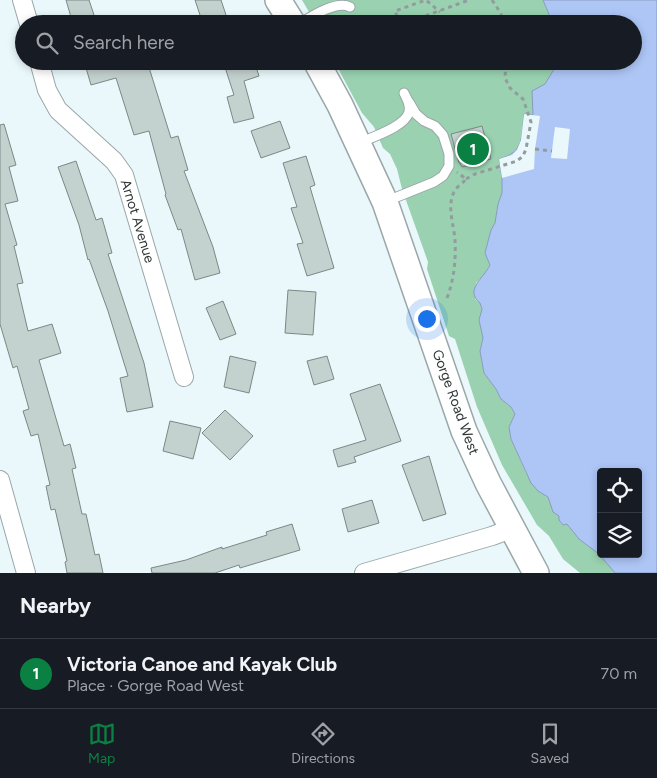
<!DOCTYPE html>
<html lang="en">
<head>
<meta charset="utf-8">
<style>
  body { margin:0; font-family:Figtree,sans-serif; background:#20242c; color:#f1f3f6 }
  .controls { position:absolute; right:15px; bottom:15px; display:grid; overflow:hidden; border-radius:5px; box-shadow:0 2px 8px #0003 }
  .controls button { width:45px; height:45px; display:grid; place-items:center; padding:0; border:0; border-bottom:1px solid #363941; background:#171b24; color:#f1f3f6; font:25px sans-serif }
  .you { position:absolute; left:426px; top:318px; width:18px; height:18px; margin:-12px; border:4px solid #fff; border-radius:50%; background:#1a73e8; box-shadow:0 0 0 8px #1a73e833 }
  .badge { display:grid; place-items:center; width:32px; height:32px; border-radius:50%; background:#0b8043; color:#fff; font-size:16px; font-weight:700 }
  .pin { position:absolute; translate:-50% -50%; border:2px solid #fff; box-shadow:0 1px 5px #0006 }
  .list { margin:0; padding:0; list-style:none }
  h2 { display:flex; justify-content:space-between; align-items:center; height:65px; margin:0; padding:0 20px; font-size:21px }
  h2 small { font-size:16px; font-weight:400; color:#9ea1a6 }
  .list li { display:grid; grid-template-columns:32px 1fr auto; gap:15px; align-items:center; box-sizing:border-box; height:70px; padding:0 20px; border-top:1px solid #363941 }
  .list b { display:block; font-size:19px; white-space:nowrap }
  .list p { margin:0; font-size:16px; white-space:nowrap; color:#9ea1a6 }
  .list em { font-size:16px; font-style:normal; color:#9ea1a6 }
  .icon { flex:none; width:28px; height:28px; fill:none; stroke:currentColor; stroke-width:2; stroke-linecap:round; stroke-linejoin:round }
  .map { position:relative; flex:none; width:657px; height:573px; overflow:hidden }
  .search { position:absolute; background:#171b24; box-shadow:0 2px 8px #0003; left:15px; right:15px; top:15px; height:55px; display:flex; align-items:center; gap:12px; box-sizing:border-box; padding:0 18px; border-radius:28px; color:#9ea1a6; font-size:19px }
  .sheet { height:135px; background:#171b24 }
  nav { display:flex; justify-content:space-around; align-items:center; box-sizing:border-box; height:70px; border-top:1px solid #363941; background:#171b24; font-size:14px; color:#9ea1a6 }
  nav a { display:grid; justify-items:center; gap:2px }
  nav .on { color:#0b8043 }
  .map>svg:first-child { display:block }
  .green { fill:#9ad2b1 }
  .water { fill:#aec6f6; stroke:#889bbd; fill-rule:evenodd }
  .pier { fill:#eaf8fb }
  .building { fill:#c4d2cf; stroke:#7c8886 }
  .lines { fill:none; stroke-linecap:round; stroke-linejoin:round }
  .lane-casing { stroke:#9aa7a9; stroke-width:11 }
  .street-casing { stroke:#9aa7a9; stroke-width:20 }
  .secondary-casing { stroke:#9aa7a9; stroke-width:28 }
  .path { stroke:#929c9e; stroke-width:3; stroke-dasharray:4 4; stroke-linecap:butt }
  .lane { stroke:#fff; stroke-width:9 }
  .street { stroke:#fff; stroke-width:18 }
  .secondary { stroke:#fff; stroke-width:25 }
  .labels { text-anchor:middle; stroke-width:4.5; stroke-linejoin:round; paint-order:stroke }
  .street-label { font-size:14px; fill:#313637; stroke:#fff }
</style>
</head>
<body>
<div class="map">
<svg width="657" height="573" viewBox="0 0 657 573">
  <rect width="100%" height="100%" fill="#eaf8fb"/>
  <g class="green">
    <polygon points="302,0 543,0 553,24 316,24"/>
    <path d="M334,61H559L545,84L533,115L524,114C521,139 525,150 499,159L502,178V193L498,204L495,223L491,230L485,253L490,265L486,273L476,283L475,299L480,303L482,309L479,320L483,338L480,351L484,373L496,389L501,399L511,407L515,414L509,427L511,439L526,473L538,491L548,497L559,516V520L563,525L567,524L579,539L599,554L615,573H580L563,559L549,536L537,525L502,465L477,407L455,339L449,336L427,269L428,262L402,189L397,169L390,154L383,148L374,127L362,113Z"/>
  </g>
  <path class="water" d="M543,0H657V573H615L599,554L579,539L567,524L563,525L559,520V516L553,512L548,497L538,491L531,483L511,439L509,427L515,414L511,407L501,399L496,389L484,373L480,351L483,338L479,320L482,309L480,303C464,290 484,278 490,265L485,253L491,230L495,223L498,204L502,193V178L499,159C525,151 521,138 524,114L533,115L532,91L545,84L559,61H633V24H553ZM601,472H638V554H601Z"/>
  <g class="pier">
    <polygon points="524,114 540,116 535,149 534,169 502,178 499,159 512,155 517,150 521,140"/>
    <polygon points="555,127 570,129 567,159 551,158"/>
  </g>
  <g class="building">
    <polygon points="66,0 89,0 97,24 73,24"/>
    <polygon points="195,0 221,0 229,24 203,24"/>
    <polygon points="84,61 147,61 171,138 178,136 188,170 184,171 213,247 220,273 195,280 181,229 178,230 165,195 166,194 149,131 134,135 116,78 91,85"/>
    <polygon points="223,61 254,61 259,76 244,81 254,118 234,123 227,97 234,95"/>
    <polygon points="280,121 290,148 261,158 251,131"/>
    <polygon points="4,124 16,165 9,167 18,201 5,204 17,245 14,246 23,283 17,284 28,331 52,324 61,353 39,360 64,446 70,444 76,468 72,469 82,514 86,514 95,555 99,554 103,573 67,573 65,562 67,561 55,509 51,510 46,486 50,485 38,434 31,436 23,411 29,409 17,366 13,368 0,324 0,125"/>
    <polygon points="482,126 491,159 462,167 460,163 459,163 451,134"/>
    <polygon points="306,156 315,185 310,187 334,268 307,276 297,244 303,243 291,208 297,207 283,163"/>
    <polygon points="76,161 96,220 102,218 112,253 108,254 144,363 153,407 127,412 120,378 128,376 108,311 89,259 88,260 79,225 58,167"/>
    <polygon points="288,290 316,292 313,335 285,333"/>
    <polygon points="223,301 236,334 220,340 206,308"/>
    <polygon points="230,356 256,362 249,393 224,387"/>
    <polygon points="327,356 334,379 314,385 307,361"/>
    <polygon points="380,384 401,441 354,457 356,462 338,467 333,450 366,440 350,394"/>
    <polygon points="225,410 253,436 230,460 202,433"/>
    <polygon points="170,421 201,428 193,459 163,451"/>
    <polygon points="429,456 446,514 423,521 402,465"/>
    <polygon points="372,500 379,523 348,532 342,509"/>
    <polygon points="292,524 300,550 240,568 239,565 215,573 152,573 151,568 186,560 222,547 222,549 267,535 266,532"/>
  </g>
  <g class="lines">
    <defs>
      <g id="lane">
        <path d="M299,24C312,16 337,0 350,7"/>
        <path d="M359,143C372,137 405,127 409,112C411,105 407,99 404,93"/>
        <polyline points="387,201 434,182 443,176 449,166 449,154 443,135 435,126 424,121 416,114 409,102"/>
      </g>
      <g id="street">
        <polyline points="22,0 29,24"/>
        <polyline points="39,61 47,90 58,110 114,161 124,175 184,377"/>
        <polyline points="0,480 26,573"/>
        <polyline points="364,573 492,536 511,529"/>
      </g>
      <g id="secondary">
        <polyline points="278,0 293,24"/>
        <polyline points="316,61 340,105 385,202 464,431 488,483 536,573"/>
      </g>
    </defs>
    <use href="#lane" class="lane-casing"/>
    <use href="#street" class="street-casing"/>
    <use href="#secondary" class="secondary-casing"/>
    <g class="path">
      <polyline points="492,0 500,12 505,24"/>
      <polyline points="400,24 395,11 426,0 440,12"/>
      <polyline points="403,24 469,0"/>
      <polyline points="535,149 552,151"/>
      <polyline points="466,179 475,174 517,161 523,156 526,149 531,122 523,99 510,88 505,78 506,61"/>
      <path d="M447,298C454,279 456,261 455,240C454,225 446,205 455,190C458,186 463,183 466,179L457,172"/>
    </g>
    <use href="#lane" class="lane"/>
    <use href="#street" class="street"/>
    <use href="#secondary" class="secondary"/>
  </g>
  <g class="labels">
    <g class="street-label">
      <text transform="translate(138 221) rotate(73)" y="5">Arnot Avenue</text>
      <text transform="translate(456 402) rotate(70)" y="5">Gorge Road West</text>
    </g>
  </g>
</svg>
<div class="controls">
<button><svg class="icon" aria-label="locate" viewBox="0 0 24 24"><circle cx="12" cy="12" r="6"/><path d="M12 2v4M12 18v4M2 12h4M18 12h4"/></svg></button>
<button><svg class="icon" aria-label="layers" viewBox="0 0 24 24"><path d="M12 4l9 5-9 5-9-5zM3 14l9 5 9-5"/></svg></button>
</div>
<div class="you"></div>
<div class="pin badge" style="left:473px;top:149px">1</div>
<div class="search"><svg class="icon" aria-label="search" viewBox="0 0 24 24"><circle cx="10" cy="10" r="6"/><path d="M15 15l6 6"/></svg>Search here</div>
</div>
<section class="sheet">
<h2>Nearby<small></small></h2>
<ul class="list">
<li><span class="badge">1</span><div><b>Victoria Canoe and Kayak Club</b><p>Place · Gorge Road West</p></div><em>70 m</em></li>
</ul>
</section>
<nav>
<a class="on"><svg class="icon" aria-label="map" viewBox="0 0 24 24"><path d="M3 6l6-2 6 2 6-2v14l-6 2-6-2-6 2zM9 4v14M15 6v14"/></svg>Map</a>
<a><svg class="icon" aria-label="directions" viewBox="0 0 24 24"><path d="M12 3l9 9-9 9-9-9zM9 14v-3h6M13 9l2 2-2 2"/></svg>Directions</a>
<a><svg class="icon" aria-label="saved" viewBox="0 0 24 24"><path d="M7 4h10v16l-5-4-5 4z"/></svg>Saved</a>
</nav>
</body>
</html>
